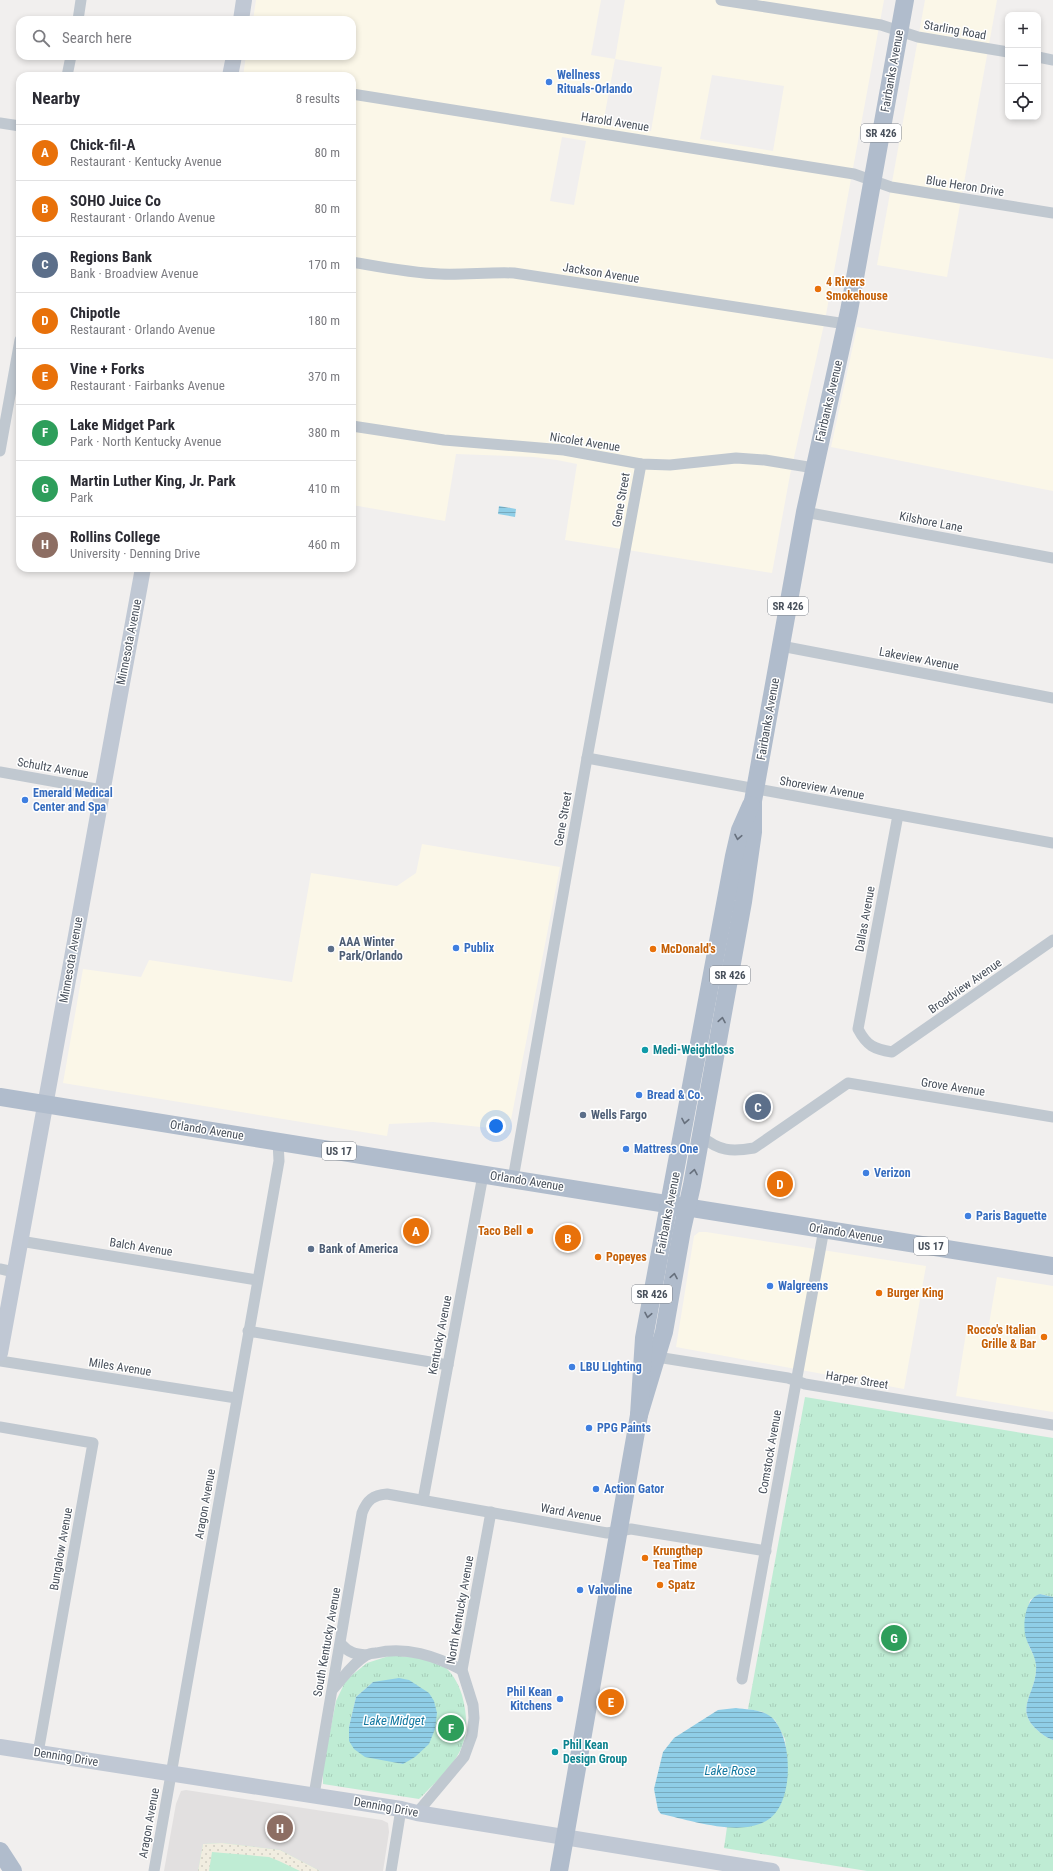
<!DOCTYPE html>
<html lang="en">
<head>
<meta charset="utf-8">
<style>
  body { margin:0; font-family:"Roboto Condensed",sans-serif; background:#f2f2f3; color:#2b2b33 }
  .controls { position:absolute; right:12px; top:12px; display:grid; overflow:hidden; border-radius:8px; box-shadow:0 2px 6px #0003 }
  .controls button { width:36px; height:36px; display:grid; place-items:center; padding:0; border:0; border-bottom:1px solid #e1e1e2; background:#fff; color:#2b2b33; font:20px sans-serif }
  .you { position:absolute; left:496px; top:1126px; width:14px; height:14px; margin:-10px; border:3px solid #fff; border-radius:50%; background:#1a73e8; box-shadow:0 0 0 6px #1a73e833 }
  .badge { display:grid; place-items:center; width:26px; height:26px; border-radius:50%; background:#2464d6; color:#fff; font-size:13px; font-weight:700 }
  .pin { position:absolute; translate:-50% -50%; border:2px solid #fff; box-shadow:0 1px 4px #0006 }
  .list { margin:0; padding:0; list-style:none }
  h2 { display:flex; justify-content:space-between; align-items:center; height:52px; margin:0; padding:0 16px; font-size:17px }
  h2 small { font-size:13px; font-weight:400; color:#7c7c81 }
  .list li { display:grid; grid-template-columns:26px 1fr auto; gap:12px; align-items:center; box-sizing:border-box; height:56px; padding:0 16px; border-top:1px solid #e1e1e2 }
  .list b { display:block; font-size:15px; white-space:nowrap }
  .list p { margin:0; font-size:13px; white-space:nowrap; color:#7c7c81 }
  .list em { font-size:13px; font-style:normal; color:#7c7c81 }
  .icon { flex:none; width:22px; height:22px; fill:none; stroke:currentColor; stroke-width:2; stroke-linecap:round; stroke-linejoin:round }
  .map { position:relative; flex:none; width:1053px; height:1871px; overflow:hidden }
  .search { position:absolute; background:#fff; box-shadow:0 2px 6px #0003; left:16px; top:16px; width:340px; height:44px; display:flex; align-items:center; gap:10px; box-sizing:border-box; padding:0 14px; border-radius:12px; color:#7c7c81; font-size:15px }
  .panel { position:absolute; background:#fff; box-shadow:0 2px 6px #0003; left:16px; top:72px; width:340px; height:500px; border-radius:12px }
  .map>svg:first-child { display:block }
  .commercial { fill:#fbf7e8; fill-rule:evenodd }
  .education { fill:#e2e0e0 }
  .grass { fill:#bfecd4 }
  .sand { fill:url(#sand-dots) }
  .park { fill:url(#park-tufts); fill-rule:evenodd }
  .water { fill:url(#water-rules) }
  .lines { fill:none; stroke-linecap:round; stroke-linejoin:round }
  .street { stroke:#c0c8d0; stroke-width:11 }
  .secondary { stroke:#c0c8d4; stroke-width:16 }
  .primary { stroke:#b0bccc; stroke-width:18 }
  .oneway { stroke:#67707d }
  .shop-dot { fill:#3f7fe0; stroke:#fff; stroke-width:1.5 }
  .food-dot { fill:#e8710a; stroke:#fff; stroke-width:1.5 }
  .service-dot { fill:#5c6f8a; stroke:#fff; stroke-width:1.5 }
  .culture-dot { fill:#0f9aa8; stroke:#fff; stroke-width:1.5 }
  .labels { text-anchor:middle; stroke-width:3; stroke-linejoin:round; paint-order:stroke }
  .shield { fill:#fff; stroke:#7f848c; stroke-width:1 }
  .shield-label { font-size:11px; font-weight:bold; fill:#48505b }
  .street-label { font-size:12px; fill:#48505b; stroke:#fff }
  .shop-label { font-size:12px; font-weight:bold; fill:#366cbe; stroke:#fff; text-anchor:start }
  .food-label { font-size:12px; font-weight:bold; fill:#c56008; stroke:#fff; text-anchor:start }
  .service-label { font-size:12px; font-weight:bold; fill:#4e5e75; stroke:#fff; text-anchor:start }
  .culture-label { font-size:12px; font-weight:bold; fill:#0d838f; stroke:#fff; text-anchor:start }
  .water-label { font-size:13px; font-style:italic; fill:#1579a1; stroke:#fff }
</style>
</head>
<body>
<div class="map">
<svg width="1053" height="1871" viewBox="0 0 1053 1871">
  <defs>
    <pattern id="sand-dots" width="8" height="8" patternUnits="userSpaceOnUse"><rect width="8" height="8" fill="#f1ede0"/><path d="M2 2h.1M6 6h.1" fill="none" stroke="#d0cdc2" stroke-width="1.8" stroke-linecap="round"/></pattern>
    <pattern id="park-tufts" width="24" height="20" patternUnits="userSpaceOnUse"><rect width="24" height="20" fill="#bfecd4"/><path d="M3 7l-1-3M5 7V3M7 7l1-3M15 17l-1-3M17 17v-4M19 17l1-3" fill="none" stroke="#a6ccb8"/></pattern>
    <pattern id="water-rules" width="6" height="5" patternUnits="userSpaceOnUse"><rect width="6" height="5" fill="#8fcee7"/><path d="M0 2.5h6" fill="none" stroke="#77aabe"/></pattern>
  </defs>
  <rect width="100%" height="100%" fill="#f1efee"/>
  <g class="commercial">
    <path d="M256,0H601L591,55L615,59L625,0H884L825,320L790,475L772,573L565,540L577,464L557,460L534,457L456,454L445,521L352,505V76H243L246,56H352V20H253ZM615,59L662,67L651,131L603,124ZM712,75L784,86L773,151L700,139ZM562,137L586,141L574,205L550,201Z"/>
    <polygon points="925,0 997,0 947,277 877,265"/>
    <polygon points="857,327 1053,359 1053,491 831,447"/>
    <polygon points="422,844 560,867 509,1130 433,1122 389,1124 387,1136 63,1083 83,969 141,977 149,960 292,982 311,873 397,886 416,873"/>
    <polygon points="699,1232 706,1232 926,1266 904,1389 676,1347 694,1236"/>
    <polygon points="997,1277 1053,1286 1053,1412 956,1396 966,1333 987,1336"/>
  </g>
  <polygon class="education" points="186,1790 382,1820 388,1823 389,1832 383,1871 164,1871 176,1804 181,1791"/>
  <polygon class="grass" points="222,1843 280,1850 320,1871 198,1871 203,1844"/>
  <polygon class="sand" points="222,1843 280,1850 320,1871 300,1871 279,1861 269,1857 212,1852 209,1871 198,1871 203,1844"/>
  <g class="park">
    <path d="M805,1397L1053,1438V1597L1040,1594L1030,1600C1026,1614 1024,1628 1028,1643C1030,1651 1036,1656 1036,1665C1038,1691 1014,1707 1035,1728C1040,1733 1047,1738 1053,1740V1871H867L724,1848L727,1827H745L787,1765L785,1739L775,1720L763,1712L748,1709Z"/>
    <path d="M392,1655C403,1657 432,1658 440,1663C452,1671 458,1683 462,1695C476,1747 453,1765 419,1799L323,1784V1767L336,1701L346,1680L367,1663ZM373,1682L402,1764L392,1761L349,1727L356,1697Z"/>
  </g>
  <g class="water">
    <polygon points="499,506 516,509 515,517 498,514"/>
    <path d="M1040,1594L1053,1597V1740C1047,1738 1040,1733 1035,1728C1014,1707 1038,1691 1036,1665C1035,1654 1027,1645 1025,1634C1023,1621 1026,1598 1040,1594Z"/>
    <polygon points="399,1678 409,1680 429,1693 434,1701 437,1713 435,1729 429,1744 415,1757 403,1764 365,1757 354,1749 349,1741 349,1727 356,1697 373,1682"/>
    <path d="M736,1708C749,1710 766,1709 775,1721C793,1743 794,1806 766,1821C739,1837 690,1820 661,1814L658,1810L654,1789L663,1752L674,1738L718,1710Z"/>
  </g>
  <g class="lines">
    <g class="street">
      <polyline points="721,0 881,25 918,37 1008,52"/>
      <polyline points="78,20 81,0"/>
      <polyline points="1038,57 1053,60"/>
      <polyline points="67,76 71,56"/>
      <polyline points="352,94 854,174 891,187 1053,213"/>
      <polyline points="0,123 20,126"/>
      <path d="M352,262C381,267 411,273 440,274C465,275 489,272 514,273L846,324"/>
      <polyline points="352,426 444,440 564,450 641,464 670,465 736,458 765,460 814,468"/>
      <polyline points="0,451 20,340"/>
      <polyline points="805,512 1053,558"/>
      <polyline points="781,646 1053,698"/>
      <polyline points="587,758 1053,843"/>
      <polyline points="0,772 102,790"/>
      <path d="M898,815L858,1029C867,1046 874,1049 892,1052L1053,940"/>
      <path d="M701,1136C719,1151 731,1152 754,1148L848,1083L1053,1117"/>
      <polyline points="513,1179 587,758 641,464"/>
      <polyline points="20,1241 257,1280"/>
      <polyline points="0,1269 14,1272"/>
      <polyline points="248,1331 448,1365"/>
      <polyline points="657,1357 788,1378 805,1384 1053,1425"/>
      <polyline points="0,1361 236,1398"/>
      <polyline points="0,1427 93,1443 38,1753"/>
      <polyline points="423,1500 483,1175"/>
      <path d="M341,1644C349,1653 355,1654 366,1655"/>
      <polyline points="742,1679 824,1229"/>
      <path d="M333,1689C343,1678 352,1664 365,1656C368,1654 373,1653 376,1653C406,1646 435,1656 462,1670"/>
      <path d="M314,1795L362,1513C367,1500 373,1495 387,1494L607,1533L631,1529L766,1551"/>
      <polyline points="417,1813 464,1757 472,1735 474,1718 473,1705 462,1670 491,1512"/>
      <polyline points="154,1871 279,1161 278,1142"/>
      <polyline points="391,1871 401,1809"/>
    </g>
    <g class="secondary">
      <polyline points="241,20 244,0"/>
      <polyline points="230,76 234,56"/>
      <polyline points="0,1353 143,568"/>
      <polyline points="0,1747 401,1809 417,1813 772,1871"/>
    </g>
    <g class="primary">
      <polyline points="0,1097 1053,1266"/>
      <polyline points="639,1415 664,1332 682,1230 692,1185 743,902 753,832 753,801 805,512 849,311 905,0"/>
      <polyline points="0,1851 13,1871"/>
      <polyline points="559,1871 639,1415 644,1338 734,856 740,830 751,805"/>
    </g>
  </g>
  <defs><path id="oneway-chevron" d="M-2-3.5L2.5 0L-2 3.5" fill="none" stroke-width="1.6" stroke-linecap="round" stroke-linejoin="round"/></defs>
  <g class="oneway">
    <use href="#oneway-chevron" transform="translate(738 837) rotate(101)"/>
    <use href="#oneway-chevron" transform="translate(722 1020) rotate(-80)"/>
    <use href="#oneway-chevron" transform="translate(685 1121) rotate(100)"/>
    <use href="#oneway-chevron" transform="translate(694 1172) rotate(-80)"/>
    <use href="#oneway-chevron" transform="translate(674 1276) rotate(-80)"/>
    <use href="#oneway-chevron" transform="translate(648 1315) rotate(101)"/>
  </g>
  <g class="shop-dot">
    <circle cx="549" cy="82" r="4"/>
    <circle cx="25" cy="800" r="4"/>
    <circle cx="456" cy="948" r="4"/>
    <circle cx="639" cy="1095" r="4"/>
    <circle cx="626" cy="1149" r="4"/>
    <circle cx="866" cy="1173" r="4"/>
    <circle cx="968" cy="1216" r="4"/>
    <circle cx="770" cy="1286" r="4"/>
    <circle cx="572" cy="1367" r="4"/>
    <circle cx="589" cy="1428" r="4"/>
    <circle cx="596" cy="1489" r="4"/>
    <circle cx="580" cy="1590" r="4"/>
    <circle cx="560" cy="1699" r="4"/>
  </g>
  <g class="food-dot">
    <circle cx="818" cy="289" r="4"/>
    <circle cx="653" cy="949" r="4"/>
    <circle cx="530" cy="1231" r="4"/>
    <circle cx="598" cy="1257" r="4"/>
    <circle cx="879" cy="1293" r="4"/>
    <circle cx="1044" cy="1337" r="4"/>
    <circle cx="645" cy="1558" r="4"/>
    <circle cx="660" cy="1585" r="4"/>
  </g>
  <g class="service-dot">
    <circle cx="331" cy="949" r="4"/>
    <circle cx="583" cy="1115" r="4"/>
    <circle cx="311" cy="1249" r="4"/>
  </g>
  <g class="culture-dot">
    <circle cx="645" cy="1050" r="4"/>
    <circle cx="555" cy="1752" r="4"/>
  </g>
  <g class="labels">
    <g class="shield">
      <rect x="861" y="124" width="40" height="18" rx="3"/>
      <rect x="768" y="597" width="40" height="18" rx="3"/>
      <rect x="710" y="966" width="40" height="18" rx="3"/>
      <rect x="322" y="1142" width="34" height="18" rx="3"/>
      <rect x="914" y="1237" width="34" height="18" rx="3"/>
      <rect x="632" y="1285" width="40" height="18" rx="3"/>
    </g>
    <g class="shield-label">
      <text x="881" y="137">SR 426</text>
      <text x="788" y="610">SR 426</text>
      <text x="730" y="979">SR 426</text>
      <text x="339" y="1155">US 17</text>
      <text x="931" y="1250">US 17</text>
      <text x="652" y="1298">SR 426</text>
    </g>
    <g class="street-label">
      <text transform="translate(955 30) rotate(10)" y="4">Starling Road</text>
      <text transform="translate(892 71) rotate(-80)" y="4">Fairbanks Avenue</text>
      <text transform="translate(615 122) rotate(9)" y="4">Harold Avenue</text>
      <text transform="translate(965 186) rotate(9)" y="4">Blue Heron Drive</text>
      <text transform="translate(601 273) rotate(9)" y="4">Jackson Avenue</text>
      <text transform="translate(829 401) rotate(-77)" y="4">Fairbanks Avenue</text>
      <text transform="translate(585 442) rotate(9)" y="4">Nicolet Avenue</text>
      <text transform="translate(621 500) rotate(-80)" y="4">Gene Street</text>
      <text transform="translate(931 522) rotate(11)" y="4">Kilshore Lane</text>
      <text transform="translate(129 642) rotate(-79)" y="4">Minnesota Avenue</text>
      <text transform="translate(919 659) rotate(11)" y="4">Lakeview Avenue</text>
      <text transform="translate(768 719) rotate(-80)" y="4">Fairbanks Avenue</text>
      <text transform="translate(53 768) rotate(10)" y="4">Schultz Avenue</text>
      <text transform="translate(822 788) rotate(10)" y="4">Shoreview Avenue</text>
      <text transform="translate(563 819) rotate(-80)" y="4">Gene Street</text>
      <text transform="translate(865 919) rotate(-80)" y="4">Dallas Avenue</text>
      <text transform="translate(71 960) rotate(-80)" y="4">Minnesota Avenue</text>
      <text transform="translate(965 986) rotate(-35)" y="4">Broadview Avenue</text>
      <text transform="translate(953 1087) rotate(9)" y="4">Grove Avenue</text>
      <text transform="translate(207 1130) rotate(9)" y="4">Orlando Avenue</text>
      <text transform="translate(527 1181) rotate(9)" y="4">Orlando Avenue</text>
      <text transform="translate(668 1213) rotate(-79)" y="4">Fairbanks Avenue</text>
      <text transform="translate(846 1233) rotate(9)" y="4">Orlando Avenue</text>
      <text transform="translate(141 1247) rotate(9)" y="4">Balch Avenue</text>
      <text transform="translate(440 1335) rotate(-79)" y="4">Kentucky Avenue</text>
      <text transform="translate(120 1367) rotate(9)" y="4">Miles Avenue</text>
      <text transform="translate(857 1380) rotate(9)" y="4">Harper Street</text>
      <text transform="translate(770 1452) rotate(-80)" y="4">Comstock Avenue</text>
      <text transform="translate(205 1504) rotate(-80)" y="4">Aragon Avenue</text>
      <text transform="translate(571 1513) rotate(10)" y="4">Ward Avenue</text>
      <text transform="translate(61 1549) rotate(-80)" y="4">Bungalow Avenue</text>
      <text transform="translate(460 1610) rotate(-80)" y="4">North Kentucky Avenue</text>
      <text transform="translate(327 1642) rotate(-80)" y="4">South Kentucky Avenue</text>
      <text transform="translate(66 1757) rotate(9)" y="4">Denning Drive</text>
      <text transform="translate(386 1807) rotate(10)" y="4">Denning Drive</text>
      <text transform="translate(149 1823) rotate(-80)" y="4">Aragon Avenue</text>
    </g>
    <g class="shop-label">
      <text x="557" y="79">Wellness<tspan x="557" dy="14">Rituals-Orlando</tspan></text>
      <text x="33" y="797">Emerald Medical<tspan x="33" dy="14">Center and Spa</tspan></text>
      <text x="464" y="952">Publix</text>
      <text x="647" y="1099">Bread &amp; Co.</text>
      <text x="634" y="1153">Mattress One</text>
      <text x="874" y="1177">Verizon</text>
      <text x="976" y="1220">Paris Baguette</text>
      <text x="778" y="1290">Walgreens</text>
      <text x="580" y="1371">LBU LIghting</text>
      <text x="597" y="1432">PPG Paints</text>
      <text x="604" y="1493">Action Gator</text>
      <text x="588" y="1594">Valvoline</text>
      <text x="552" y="1696" text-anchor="end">Phil Kean<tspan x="552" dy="14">Kitchens</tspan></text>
    </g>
    <g class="food-label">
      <text x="826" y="286">4 Rivers<tspan x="826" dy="14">Smokehouse</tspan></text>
      <text x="661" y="953">McDonald's</text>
      <text x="522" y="1235" text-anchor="end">Taco Bell</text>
      <text x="606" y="1261">Popeyes</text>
      <text x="887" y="1297">Burger King</text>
      <text x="1036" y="1334" text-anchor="end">Rocco's Italian<tspan x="1036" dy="14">Grille &amp; Bar</tspan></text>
      <text x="653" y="1555">Krungthep<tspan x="653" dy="14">Tea Time</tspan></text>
      <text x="668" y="1589">Spatz</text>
    </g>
    <g class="service-label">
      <text x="339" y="946">AAA Winter<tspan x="339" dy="14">Park/Orlando</tspan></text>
      <text x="591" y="1119">Wells Fargo</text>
      <text x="319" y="1253">Bank of America</text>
    </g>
    <g class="culture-label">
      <text x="653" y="1054">Medi-Weightloss</text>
      <text x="563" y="1749">Phil Kean<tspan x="563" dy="14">Design Group</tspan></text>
    </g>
    <g class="water-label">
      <text x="394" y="1725">Lake Midget</text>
      <text x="730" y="1775">Lake Rose</text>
    </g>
  </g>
</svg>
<div class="controls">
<button>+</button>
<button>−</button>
<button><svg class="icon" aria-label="locate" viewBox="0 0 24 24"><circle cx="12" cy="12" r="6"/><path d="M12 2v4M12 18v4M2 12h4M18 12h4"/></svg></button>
</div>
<div class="you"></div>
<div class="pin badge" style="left:416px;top:1231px;background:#e8710a">A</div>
<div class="pin badge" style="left:568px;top:1238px;background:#e8710a">B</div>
<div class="pin badge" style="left:758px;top:1107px;background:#5c6f8a">C</div>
<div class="pin badge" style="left:780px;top:1184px;background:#e8710a">D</div>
<div class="pin badge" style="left:611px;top:1702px;background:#e8710a">E</div>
<div class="pin badge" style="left:451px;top:1728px;background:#2e9e5b">F</div>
<div class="pin badge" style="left:894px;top:1638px;background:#2e9e5b">G</div>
<div class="pin badge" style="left:280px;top:1828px;background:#8d6e63">H</div>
<div class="search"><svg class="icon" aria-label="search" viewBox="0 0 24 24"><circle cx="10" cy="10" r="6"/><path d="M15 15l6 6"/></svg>Search here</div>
<section class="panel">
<h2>Nearby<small>8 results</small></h2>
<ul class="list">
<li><span class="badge" style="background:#e8710a">A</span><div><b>Chick-fil-A</b><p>Restaurant · Kentucky Avenue</p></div><em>80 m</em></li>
<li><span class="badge" style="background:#e8710a">B</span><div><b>SOHO Juice Co</b><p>Restaurant · Orlando Avenue</p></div><em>80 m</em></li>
<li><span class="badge" style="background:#5c6f8a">C</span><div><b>Regions Bank</b><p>Bank · Broadview Avenue</p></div><em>170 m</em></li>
<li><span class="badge" style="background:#e8710a">D</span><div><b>Chipotle</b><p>Restaurant · Orlando Avenue</p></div><em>180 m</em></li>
<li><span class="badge" style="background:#e8710a">E</span><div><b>Vine + Forks</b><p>Restaurant · Fairbanks Avenue</p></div><em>370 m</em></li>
<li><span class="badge" style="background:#2e9e5b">F</span><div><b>Lake Midget Park</b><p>Park · North Kentucky Avenue</p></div><em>380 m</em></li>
<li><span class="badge" style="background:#2e9e5b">G</span><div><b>Martin Luther King, Jr. Park</b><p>Park</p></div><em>410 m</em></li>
<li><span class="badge" style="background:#8d6e63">H</span><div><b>Rollins College</b><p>University · Denning Drive</p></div><em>460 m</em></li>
</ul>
</section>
</div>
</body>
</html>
